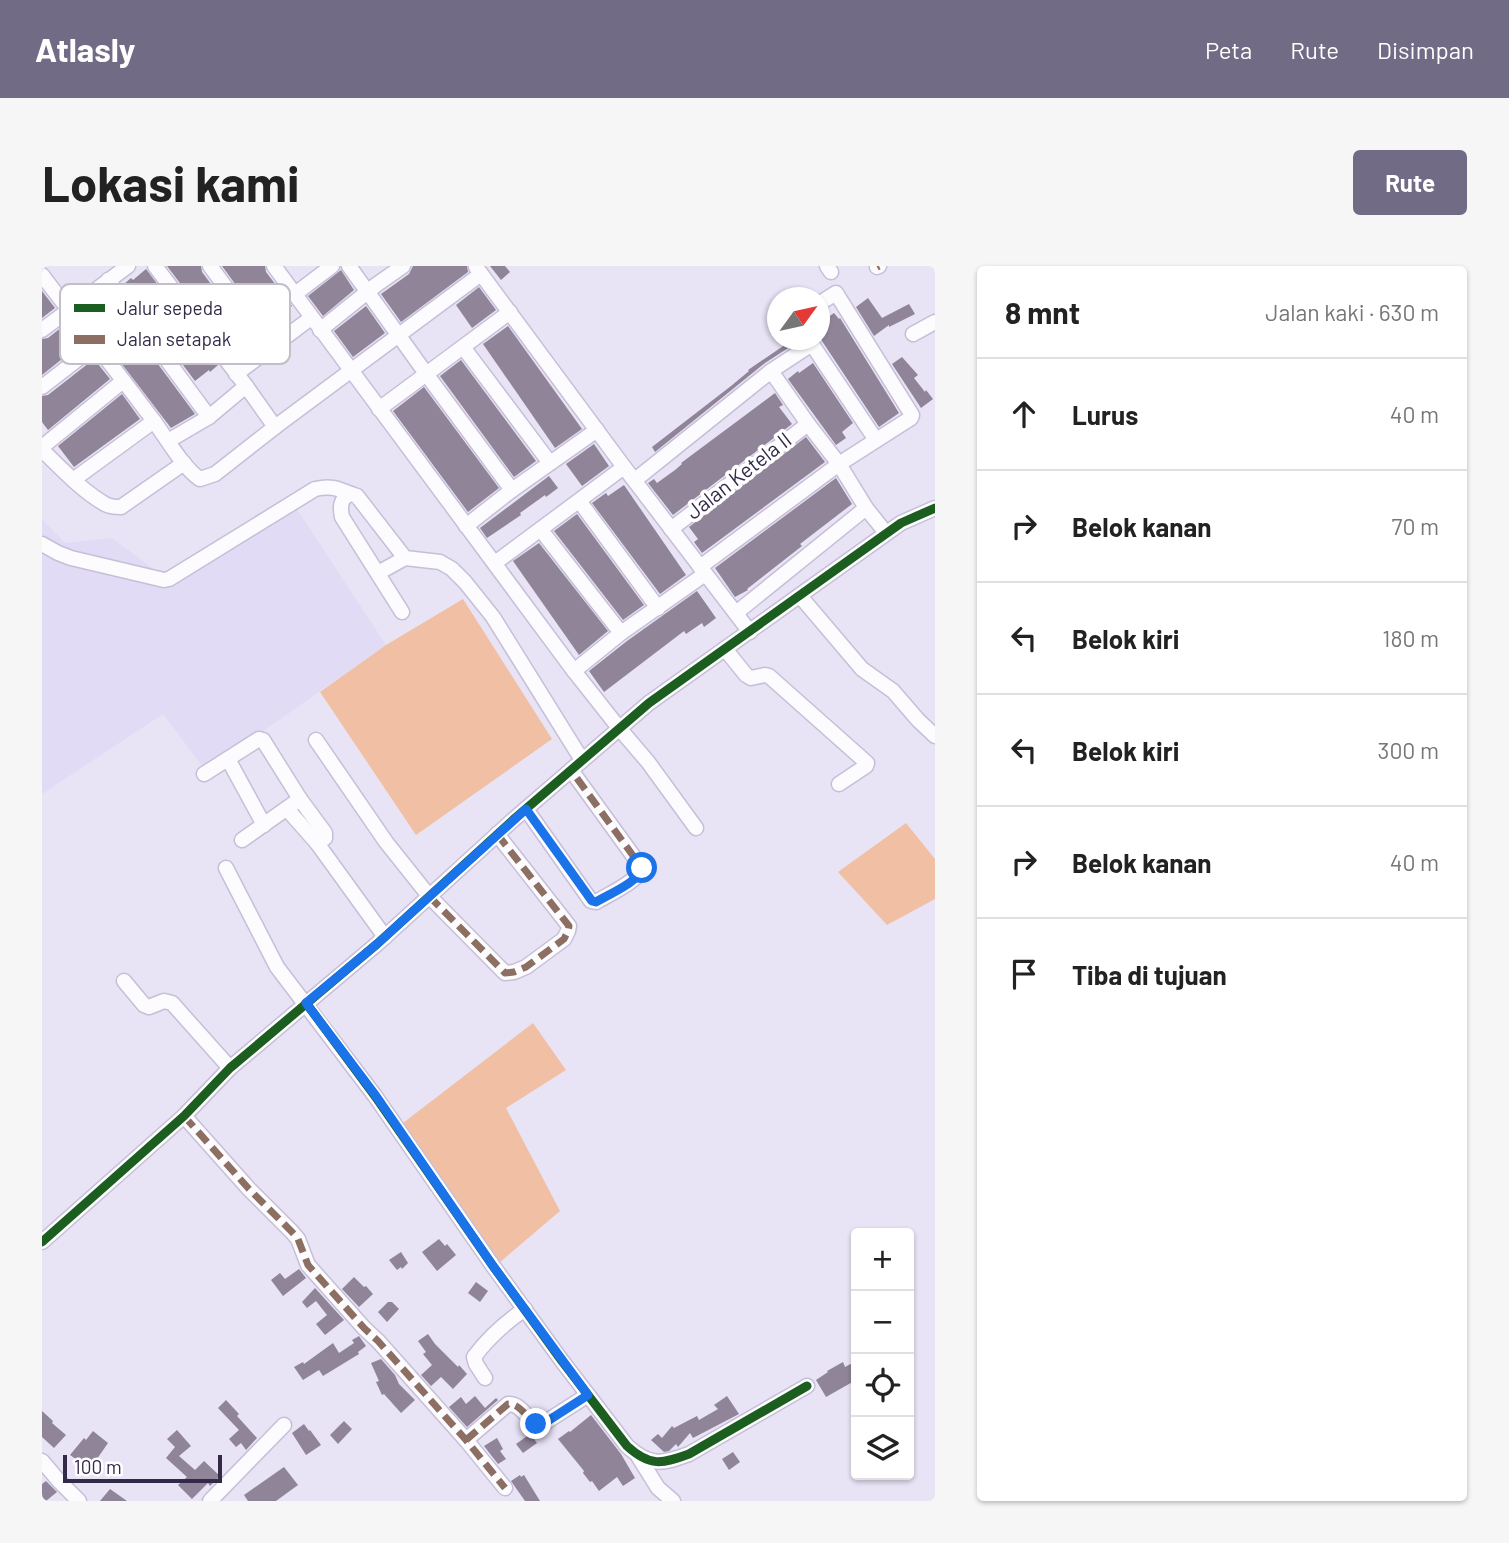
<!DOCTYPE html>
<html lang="id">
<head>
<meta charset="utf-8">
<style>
  body { margin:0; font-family:Barlow,sans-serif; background:#f6f6f6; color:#222 }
  .controls { position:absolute; right:21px; bottom:21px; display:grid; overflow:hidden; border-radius:7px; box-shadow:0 2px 5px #0004 }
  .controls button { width:63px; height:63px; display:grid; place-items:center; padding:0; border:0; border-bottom:2px solid #e0e0e0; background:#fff; color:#222; font:35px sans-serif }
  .compass { position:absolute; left:725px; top:21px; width:63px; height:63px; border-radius:50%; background:#fff; box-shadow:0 2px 5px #0004; rotate:57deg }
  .scale { position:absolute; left:21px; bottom:18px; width:159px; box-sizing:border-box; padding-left:7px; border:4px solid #332a48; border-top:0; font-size:19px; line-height:24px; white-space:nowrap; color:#332a48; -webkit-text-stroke:5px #fff; paint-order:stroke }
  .stop { position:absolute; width:21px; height:21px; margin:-16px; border:5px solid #1a73e8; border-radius:50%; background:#fff }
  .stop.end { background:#1a73e8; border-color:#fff; box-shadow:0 2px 7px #0008 }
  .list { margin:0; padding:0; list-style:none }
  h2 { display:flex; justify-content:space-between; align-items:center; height:91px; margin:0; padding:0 28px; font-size:30px }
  h2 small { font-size:23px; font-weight:400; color:#767676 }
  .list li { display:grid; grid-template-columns:46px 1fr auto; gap:21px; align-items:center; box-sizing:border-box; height:112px; padding:0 28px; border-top:2px solid #e0e0e0 }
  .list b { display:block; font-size:26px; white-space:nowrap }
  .list em { font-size:23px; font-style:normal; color:#767676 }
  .icon { flex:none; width:38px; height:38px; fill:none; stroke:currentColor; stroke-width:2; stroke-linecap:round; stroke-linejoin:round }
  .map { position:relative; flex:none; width:893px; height:1235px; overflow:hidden; border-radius:7px }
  header { display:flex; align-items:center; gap:42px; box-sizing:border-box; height:98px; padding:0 35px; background:#726b85; color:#fff }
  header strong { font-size:33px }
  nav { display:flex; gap:38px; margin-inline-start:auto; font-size:24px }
  .intro { display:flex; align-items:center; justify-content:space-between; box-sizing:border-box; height:168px; padding:0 42px }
  h1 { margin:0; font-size:49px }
  .button { padding:18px 32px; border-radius:7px; background:#726b85; color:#fff; font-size:24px; font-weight:700 }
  main { display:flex; gap:42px; padding:0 42px }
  aside { flex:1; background:#fff; border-radius:7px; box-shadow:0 2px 5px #0004 }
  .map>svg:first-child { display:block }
  .built { fill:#e2dbf6 }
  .green { fill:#f1c0a4 }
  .building { fill:#8f8498 }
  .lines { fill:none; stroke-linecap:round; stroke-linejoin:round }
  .minor-casing { stroke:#c6bfd7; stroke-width:17 }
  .minor { stroke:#fcfbfe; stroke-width:14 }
  .quiet { stroke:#8d6e63; stroke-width:7; stroke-dasharray:14 7; stroke-linecap:butt }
  .cycleway-casing { stroke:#fff; stroke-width:13 }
  .cycleway { stroke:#1b5e20; stroke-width:9 }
  .route { stroke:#1a73e8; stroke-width:9 }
  .labels { text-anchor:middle; stroke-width:7; stroke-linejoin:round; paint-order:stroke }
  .street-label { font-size:21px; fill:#332a48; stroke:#fff }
  .key { fill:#fff; stroke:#c2bfc8; stroke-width:2 }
  .key-label { font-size:19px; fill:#332a48 }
</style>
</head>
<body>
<header>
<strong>Atlasly</strong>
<nav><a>Peta</a><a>Rute</a><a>Disimpan</a></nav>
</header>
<div class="intro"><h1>Lokasi kami</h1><a class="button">Rute</a></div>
<main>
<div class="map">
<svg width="893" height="1235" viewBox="0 0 893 1235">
  <rect width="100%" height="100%" fill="#e8e3f5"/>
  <polygon class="built" points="249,234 344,379 164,505 121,448 0,528 0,253 23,277 70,272 126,314"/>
  <g class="green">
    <polygon points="421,333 510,473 374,569 278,426 344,379"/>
    <polygon points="864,557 893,593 893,633 845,659 796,606"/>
    <polygon points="491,757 524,804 464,842 518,945 457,997 405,932 361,857"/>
  </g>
  <g class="building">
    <polygon points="125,0 159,0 160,6 207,69 188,83"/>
    <polygon points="180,0 223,0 224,6 250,40 239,49 235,45 221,56"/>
    <polygon points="371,0 425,0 426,6 359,56 339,28 367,8"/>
    <polygon points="448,0 463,0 468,6 459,14"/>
    <polygon points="104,3 176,99 168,106 167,104 153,115 81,19 89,12 91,14"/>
    <polygon points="299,4 312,24 281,50 266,30"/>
    <polygon points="437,21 454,44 430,62 414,39"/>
    <polygon points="0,25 13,42 0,52"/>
    <polygon points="64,28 153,148 129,162 40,46"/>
    <polygon points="826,32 840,52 867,38 873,48 847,61 847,59 832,70 814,41"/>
    <polygon points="324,40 343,67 311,91 292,65"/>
    <polygon points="792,47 797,53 798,52 857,147 837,161 778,72 778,57"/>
    <polygon points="25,57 40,77 0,109 0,73 6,72"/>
    <polygon points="466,60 540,163 513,182 441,78"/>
    <polygon points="750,74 757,75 723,97 613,186 610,181 689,120 707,105 706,104"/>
    <polygon points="860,91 876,109 872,112 883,126 884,124 891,133 879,142 850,98"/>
    <polygon points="52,93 68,113 6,164 0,156 0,130 6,129"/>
    <polygon points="419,94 494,195 472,211 398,110"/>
    <polygon points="771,97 811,157 800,166 804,172 794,179 746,113 756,105 757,107"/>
    <polygon points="382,121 457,222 426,246 351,145"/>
    <polygon points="733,127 741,139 737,141 750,158 631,249 606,217 612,213 615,217 633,204 640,198 639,197"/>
    <polygon points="80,128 98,153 32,201 16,180"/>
    <polygon points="764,171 783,196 660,287 652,276 656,273 647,261"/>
    <polygon points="552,178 567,200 540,220 524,198"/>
    <polygon points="507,210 516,222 504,231 503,229 478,247 479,249 445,272 438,262"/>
    <polygon points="794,212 810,238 758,278 760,280 705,323 706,324 693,331 673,302"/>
    <polygon points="582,219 644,309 618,328 550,237 564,227 566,230"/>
    <polygon points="535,248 602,339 581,354 512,265"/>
    <polygon points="497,277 566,365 537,389 471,295"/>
    <polygon points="655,325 674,352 662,361 660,357 644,368 642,365 562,426 547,405 585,375"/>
    <polygon points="397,973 403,980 405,978 414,989 395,1005 380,986"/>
    <polygon points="359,986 366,997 360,1003 359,1001 355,1004 347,994"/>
    <polygon points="257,1003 264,1012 241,1030 229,1014 238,1007 243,1013"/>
    <polygon points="312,1011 322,1021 324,1020 331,1028 317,1041 300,1023"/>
    <polygon points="434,1016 446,1025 438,1036 426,1027"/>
    <polygon points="273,1022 302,1054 283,1069 274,1058 285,1049 274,1035 265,1042 260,1036"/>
    <polygon points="346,1036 350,1036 357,1043 345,1056 336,1046"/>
    <polygon points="386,1068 393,1078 416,1101 417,1099 425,1108 411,1123 399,1111 389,1120 379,1109 390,1099 381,1088 384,1086 376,1075"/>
    <polygon points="317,1070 324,1080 316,1086 317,1088 281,1110 277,1104 261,1114 252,1101 261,1096 262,1098 291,1077 297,1087 312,1077 310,1074"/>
    <polygon points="339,1093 353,1109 357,1118 373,1134 359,1147 342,1128 340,1129 334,1116 337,1115 329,1097"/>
    <polygon points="814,1095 814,1114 784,1131 774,1114 786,1106 785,1105 801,1096 803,1101"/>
    <polygon points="433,1130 443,1142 454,1132 456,1134 425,1161 407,1141 419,1131 424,1138"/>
    <polygon points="685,1130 697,1148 651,1172 648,1167 636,1181 634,1178 627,1185 622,1186 609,1174 616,1168 620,1172 630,1160 632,1162 655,1150 657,1154 676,1143 672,1139"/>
    <polygon points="184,1134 197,1148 195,1150 215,1172 204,1184 199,1177 194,1181 187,1173 197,1164 176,1142"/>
    <polygon points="0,1145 11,1155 10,1157 24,1169 12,1182 0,1171"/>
    <polygon points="549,1149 579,1188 593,1212 581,1220 575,1211 557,1225 550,1215 548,1216 541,1207 542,1205 516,1173 527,1165 528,1166"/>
    <polygon points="302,1155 310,1163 296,1178 288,1169"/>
    <polygon points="262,1158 267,1165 268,1164 279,1179 264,1189 250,1167"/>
    <polygon points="135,1164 149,1180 137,1190 153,1204 162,1195 178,1210 168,1220 166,1217 150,1233 136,1219 145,1211 124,1192 133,1181 125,1173"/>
    <polygon points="51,1165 66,1177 48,1203 28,1189 42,1172 44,1174"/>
    <polygon points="488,1168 495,1177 481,1187 474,1178"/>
    <polygon points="455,1172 461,1183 458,1185 464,1193 456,1198 442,1180"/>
    <polygon points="691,1186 698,1196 687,1204 680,1193"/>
    <polygon points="242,1201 256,1219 234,1235 206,1235 202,1229"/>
    <polygon points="478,1209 479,1211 482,1209 498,1235 483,1235 469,1215"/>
    <polygon points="4,1215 15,1226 4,1235 0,1235 0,1218"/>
    <polygon points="68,1223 85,1235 58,1235"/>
  </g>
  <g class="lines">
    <defs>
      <g id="minor">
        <polyline points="113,0 204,120"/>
        <polyline points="168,0 229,82"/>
        <polyline points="232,0 532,405 577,462 606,496 654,562"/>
        <polyline points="307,0 385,109 470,224 424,260"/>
        <polyline points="785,0 789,6"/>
        <polyline points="434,1 582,201 708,366"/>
        <polyline points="835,1 837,0"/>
        <path d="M0,9C37,58 75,105 111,154C124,171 141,202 158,213L173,208L233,161L439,8"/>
        <polyline points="66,14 167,151"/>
        <polyline points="253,28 290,0"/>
        <polyline points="0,64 86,0"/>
        <polyline points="278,64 334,19 361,0"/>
        <polyline points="871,68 893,56"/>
        <polyline points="767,74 834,174"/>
        <polyline points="421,81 508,197"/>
        <polyline points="729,105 766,158 797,198 824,242 844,267"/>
        <polyline points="194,108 269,52"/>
        <polyline points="0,121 54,79"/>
        <polyline points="337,143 468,46"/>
        <polyline points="126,175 167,151 204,120 233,161"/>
        <polyline points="0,181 81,115"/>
        <path d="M0,184C19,202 40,225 63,238C68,241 73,241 79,241L142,197"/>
        <polyline points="31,214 112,155"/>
        <polyline points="593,214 729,105 770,78"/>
        <polyline points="470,224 555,164"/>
        <path d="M307,228C298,234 298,241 300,251L360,346"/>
        <polyline points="538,236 616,342"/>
        <polyline points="629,263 766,158"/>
        <polyline points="499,264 579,367"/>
        <path d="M0,278L16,287L29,292L122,314L127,313L273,223C293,219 297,224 315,230L363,292L398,296L410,303L423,316L451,351L540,494"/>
        <polyline points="453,297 582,201"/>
        <polyline points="658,301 797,198 869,152 870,149 794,27 778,37"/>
        <polyline points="336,307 363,292"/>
        <polyline points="758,330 820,403 851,425 876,454 893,470"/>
        <polyline points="694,347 824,242"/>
        <polyline points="683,383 704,409 709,412 723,409 727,410 825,497 824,500 797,518"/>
        <polyline points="532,405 579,367 663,308"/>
        <polyline points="274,474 344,576 387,630 463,707 472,706 484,701 522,673 526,665 527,660 455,568"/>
        <polyline points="186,493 222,559"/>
        <polyline points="162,508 217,473 221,474 258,533 283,567 283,572 275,577 343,671"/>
        <polyline points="245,543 275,577"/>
        <path d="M484,543L549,635L554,636C567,628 597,615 600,602L529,504"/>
        <polyline points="200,574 258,533"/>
        <path d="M184,602L235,701L333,830L451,1000L520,1095L585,1180C608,1201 620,1198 647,1188L765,1120"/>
        <polyline points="82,715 102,739 107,741 122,735 130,737 188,802"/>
        <polyline points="142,850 207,923 250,966 256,973 266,999 322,1062 336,1075 424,1174 463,1222"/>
        <polyline points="0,976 142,850 188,802 335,678 471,554 607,437 859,257 893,242"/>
        <path d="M443,1112L434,1098L432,1091C446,1072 464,1056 483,1043"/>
        <path d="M424,1174L466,1138C480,1137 485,1156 499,1159L546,1129"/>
        <polyline points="596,1190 616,1222 631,1235"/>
        <polyline points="0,1195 17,1215 37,1235"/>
        <polyline points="168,1235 242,1159"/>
      </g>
    </defs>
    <use href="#minor" class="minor-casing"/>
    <use href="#minor" class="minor"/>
    <g class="quiet">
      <polyline points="835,1 837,0"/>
      <path d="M484,543L549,635L554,636C567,628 597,615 600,602L529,504"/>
      <polyline points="387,630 463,707 472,706 484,701 522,673 526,665 527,660 455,568"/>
      <polyline points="142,850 207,923 250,966 256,973 266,999 322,1062 336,1075 424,1174 463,1222"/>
      <path d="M424,1174L466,1138C480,1137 485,1156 499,1159L546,1129"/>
    </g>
    <defs>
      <g id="cycleway">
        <path d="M264,737L333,830L451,1000L520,1095L585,1180C608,1201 620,1198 647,1188L765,1120"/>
        <polyline points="0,976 142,850 188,802 335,678 471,554 607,437 859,257 893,242"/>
      </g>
    </defs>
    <use href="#cycleway" class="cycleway-casing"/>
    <use href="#cycleway" class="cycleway"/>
  </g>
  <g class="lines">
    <path class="route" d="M494,1158H501L546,1129L451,1000L334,830L264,737L335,678L484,543L550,635L554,636C567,628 597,616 600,602"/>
  </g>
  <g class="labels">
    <g class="street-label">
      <text transform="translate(697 210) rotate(-38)" y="7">Jalan Ketela II</text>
    </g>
  </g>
  <rect x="18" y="18" width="230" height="80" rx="10" class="key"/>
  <rect x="32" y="38" width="31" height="8" fill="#1b5e20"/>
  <rect x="32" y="69" width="31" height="9" fill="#8d6e63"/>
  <g class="key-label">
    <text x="75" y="49">Jalur sepeda</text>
    <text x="75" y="80">Jalan setapak</text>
  </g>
</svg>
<div class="controls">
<button>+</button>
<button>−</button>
<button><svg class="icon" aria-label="locate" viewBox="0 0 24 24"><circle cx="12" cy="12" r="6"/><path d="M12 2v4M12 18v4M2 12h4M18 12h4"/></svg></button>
<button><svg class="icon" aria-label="layers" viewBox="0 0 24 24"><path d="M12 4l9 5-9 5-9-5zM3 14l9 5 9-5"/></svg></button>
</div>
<svg class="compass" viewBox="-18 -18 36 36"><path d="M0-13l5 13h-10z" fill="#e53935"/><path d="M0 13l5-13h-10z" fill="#767676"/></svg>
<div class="scale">100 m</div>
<div class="stop" style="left:600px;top:602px"></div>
<div class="stop end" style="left:494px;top:1158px"></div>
</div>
<aside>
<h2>8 mnt<small>Jalan kaki · 630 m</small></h2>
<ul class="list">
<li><svg class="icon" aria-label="ahead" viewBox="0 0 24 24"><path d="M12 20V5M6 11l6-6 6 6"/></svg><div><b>Lurus</b></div><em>40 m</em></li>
<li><svg class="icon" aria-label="right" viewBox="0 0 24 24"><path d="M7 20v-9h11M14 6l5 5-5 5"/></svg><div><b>Belok kanan</b></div><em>70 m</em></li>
<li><svg class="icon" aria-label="left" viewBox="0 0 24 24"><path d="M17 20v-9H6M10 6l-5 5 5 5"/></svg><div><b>Belok kiri</b></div><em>180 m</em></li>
<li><svg class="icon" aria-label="left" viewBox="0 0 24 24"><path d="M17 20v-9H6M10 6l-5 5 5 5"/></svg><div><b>Belok kiri</b></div><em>300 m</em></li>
<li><svg class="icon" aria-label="right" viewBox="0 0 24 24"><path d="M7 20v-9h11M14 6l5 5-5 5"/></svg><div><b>Belok kanan</b></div><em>40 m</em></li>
<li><svg class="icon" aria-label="arrive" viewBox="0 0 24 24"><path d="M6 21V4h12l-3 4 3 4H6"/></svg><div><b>Tiba di tujuan</b></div></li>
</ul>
</aside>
</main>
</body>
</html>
